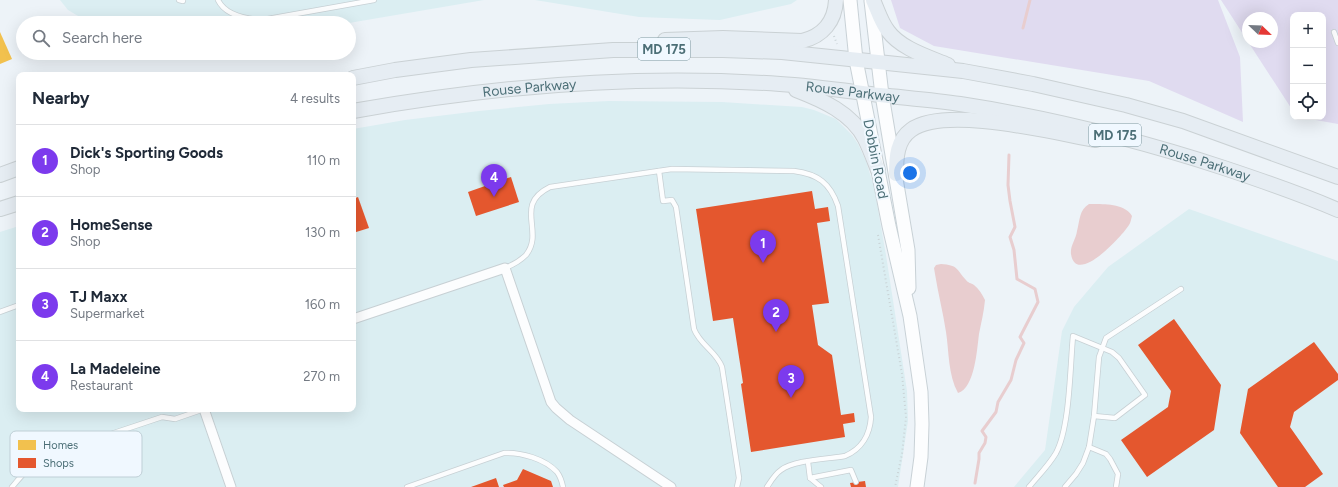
<!DOCTYPE html>
<html lang="en">
<head>
<meta charset="utf-8">
<style>
  body { margin:0; font-family:Figtree,sans-serif; background:#f2f2f3; color:#1f2937 }
  .controls { position:absolute; right:12px; top:12px; display:grid; overflow:hidden; border-radius:8px; box-shadow:0 4px 16px #0002 }
  .controls button { width:36px; height:36px; display:grid; place-items:center; padding:0; border:0; border-bottom:1px solid #e0e1e3; background:#fff; color:#1f2937; font:20px sans-serif }
  .compass { position:absolute; left:1242px; top:12px; width:36px; height:36px; border-radius:50%; background:#fff; box-shadow:0 4px 16px #0002; rotate:113deg }
  .you { position:absolute; left:910px; top:173px; width:14px; height:14px; margin:-10px; border:3px solid #fff; border-radius:50%; background:#1a73e8; box-shadow:0 0 0 6px #1a73e833 }
  .badge { display:grid; place-items:center; width:26px; height:26px; border-radius:50%; background:#7c3aed; color:#fff; font-size:13px; font-weight:700 }
  .pin { position:absolute; translate:-50% -33px; filter:drop-shadow(0 1px 2px #0008) }
  .pin::after { content:''; position:absolute; top:21px; width:14px; height:12px; background:inherit; clip-path:polygon(0 0,100% 0,50% 100%) }
  .list { margin:0; padding:0; list-style:none }
  h2 { display:flex; justify-content:space-between; align-items:center; height:52px; margin:0; padding:0 16px; font-size:17px }
  h2 small { font-size:13px; font-weight:400; color:#747a83 }
  .list li { display:grid; grid-template-columns:26px 1fr auto; gap:12px; align-items:center; box-sizing:border-box; height:72px; padding:0 16px; border-top:1px solid #e0e1e3 }
  .list b { display:block; font-size:15px; white-space:nowrap }
  .list p { margin:0; font-size:13px; white-space:nowrap; color:#747a83 }
  .list em { font-size:13px; font-style:normal; color:#747a83 }
  .icon { flex:none; width:22px; height:22px; fill:none; stroke:currentColor; stroke-width:2; stroke-linecap:round; stroke-linejoin:round }
  .map { position:relative; flex:none; width:1338px; height:487px; overflow:hidden }
  .search { position:absolute; background:#fff; box-shadow:0 4px 16px #0002; left:16px; top:16px; width:340px; height:44px; display:flex; align-items:center; gap:10px; box-sizing:border-box; padding:0 14px; border-radius:22px; color:#747a83; font-size:15px }
  .panel { position:absolute; background:#fff; box-shadow:0 4px 16px #0002; left:16px; top:72px; width:340px; height:340px; border-radius:8px }
  .map>svg:first-child { display:block }
  .commercial { fill:#dbeef2 }
  .green { fill:#e0dbf0; fill-rule:evenodd }
  .water { fill:#e8cdcf }
  .homes { fill:#f2c14e }
  .shops { fill:#e4572e }
  .lines { fill:none; stroke-linecap:round; stroke-linejoin:round }
  .stream { stroke:#e8cdcf; stroke-width:3 }
  .lane-casing { stroke:#c7d0d4; stroke-width:6 }
  .street-casing { stroke:#c7d0d4; stroke-width:11 }
  .secondary-casing { stroke:#c8d1d6; stroke-width:15 }
  .primary-casing { stroke:#cad1d4; stroke-width:16 }
  .path { stroke:#c9d3d6; stroke-width:2; stroke-dasharray:1 3; stroke-linecap:butt }
  .lane { stroke:#fcfdfe; stroke-width:4.5 }
  .street { stroke:#fcfdfe; stroke-width:9 }
  .secondary { stroke:#fcfdfe; stroke-width:13 }
  .primary { stroke:#e6edf3; stroke-width:14 }
  .labels { text-anchor:middle; stroke-width:4; stroke-linejoin:round; paint-order:stroke }
  .shield { fill:#f0f8ff; stroke:#7d98a0; stroke-width:1 }
  .shield-label { font-size:13px; font-weight:bold; fill:#4c6f77 }
  .street-label { font-size:14px; fill:#4c6f77; stroke:#f0f8ff }
  .key { fill:#f0f8ff; stroke:#bfcfd6; stroke-width:1 }
  .key-label { font-size:11px; fill:#4c6f77 }
</style>
</head>
<body>
<div class="map">
<svg width="1338" height="487" viewBox="0 0 1338 487">
  <rect width="100%" height="100%" fill="#edf3f8"/>
  <g class="commercial">
    <polygon points="60,0 484,0 349,23 90,23 68,10"/>
    <polygon points="535,0 797,0 791,4 720,20 639,17"/>
    <polygon points="609,101 722,102 802,107 814,110 836,119 852,135 858,144 866,161 874,187 886,255 907,391 908,421 898,487 0,487 0,232 19,226 19,409 353,409 353,129 405,120 479,111 549,104"/>
    <polygon points="1189,209 1338,261 1338,487 1014,487 1045,450 1062,331 1074,307 1108,267"/>
  </g>
  <g class="green">
    <polygon points="891,0 1218,0 1240,57 1243,122 1149,81 934,46 900,28"/>
    <path d="M1221,0H1338V124L1299,117H1323V15H1293V111ZM1248,18H1272V42H1248Z"/>
  </g>
  <g class="water">
    <path d="M1089,204C1102,204 1125,203 1132,216C1131,219 1131,222 1129,225C1123,235 1076,287 1071,254C1070,246 1076,239 1077,231C1080,220 1079,210 1089,204Z"/>
    <path d="M941,264C958,265 956,269 966,280C968,283 971,283 974,285C979,289 982,294 985,300C984,312 981,323 979,334C977,349 975,388 958,393C948,375 949,351 946,332C943,312 938,293 935,274L934,268L936,265Z"/>
  </g>
  <polygon class="homes" points="0,32 12,59 0,64"/>
  <g class="shops">
    <polygon points="511,177 519,202 476,216 468,192"/>
    <polygon points="812,191 815,209 828,207 830,221 817,223 829,303 812,305 818,345 832,355 841,415 854,413 855,422 843,424 845,437 751,452 741,384 743,383 733,318 713,321 696,209"/>
    <polygon points="358,197 369,228 353,233 353,199"/>
    <polygon points="1174,319 1221,385 1214,430 1147,477 1121,440 1168,407 1171,391 1138,345"/>
    <polygon points="1314,342 1338,374 1338,380 1294,412 1290,427 1323,474 1305,487 1278,487 1240,433 1248,389"/>
    <polygon points="523,469 551,481 553,487 504,487 503,485 517,480"/>
    <polygon points="496,478 499,487 471,487"/>
    <polygon points="865,481 866,487 851,487 850,483"/>
  </g>
  <g class="lines">
    <g class="stream">
      <polyline points="1023,28 1030,0"/>
      <polyline points="975,483 979,459 979,453 985,443 986,437 982,431 996,412 998,402 1011,380 1016,360 1024,343 1020,337 1038,302 1035,289 1017,279 1014,250 1010,237 1015,227 1010,201 1008,185 1009,155"/>
    </g>
    <defs>
      <g id="lane">
        <polyline points="179,0 183,1"/>
        <path d="M218,0C225,15 247,19 262,20L374,0"/>
        <polyline points="1334,32 1338,43"/>
        <path d="M659,171L663,201L672,200L676,207L694,329C700,345 716,351 722,367L739,478L737,487"/>
        <path d="M505,268C513,265 520,261 526,255C545,231 513,205 550,187L672,169L794,171C818,174 830,183 838,206L871,417C870,434 862,449 845,456C828,459 794,460 781,470C775,474 771,481 767,487"/>
        <polyline points="0,312 19,305"/>
        <polyline points="1089,447 1106,454 1110,459 1118,474 1116,487"/>
        <polyline points="808,462 810,478 821,487"/>
        <polyline points="810,478 851,470 856,482"/>
        <path d="M12,487C23,474 33,462 48,455L162,417L175,419L204,409"/>
        <path d="M407,487L504,453C521,452 545,459 557,472C560,476 562,482 563,487"/>
        <path d="M1029,487C1038,476 1049,465 1056,453C1070,427 1070,367 1073,336L1112,352L1119,358L1145,395L1115,418L1094,416"/>
        <polyline points="1065,487 1076,474 1083,463 1089,447 1094,416 1099,357 1106,338 1181,289"/>
      </g>
      <g id="street">
        <polyline points="353,319 505,268 551,402 556,408 570,420 671,487"/>
        <polyline points="204,409 231,487"/>
      </g>
      <g id="secondary">
        <polyline points="850,0 856,60 889,226 910,316 921,392 922,424 921,457 917,487"/>
        <polyline points="871,1 882,95 908,250 909,288"/>
      </g>
      <g id="primary">
        <path d="M873,0C878,11 881,22 888,31C901,49 929,57 948,65"/>
        <path d="M665,40L723,38L802,41C823,36 835,21 836,0"/>
        <polyline points="353,78 395,70 471,60 613,50 723,50 782,52 840,58 963,71 1033,84 1126,105 1183,121 1338,177"/>
        <path d="M796,90C822,100 852,113 865,139C870,149 874,160 878,170"/>
        <path id="s1" d="M353,111C493,86 638,74 780,84C813,86 847,91 880,95C907,98 934,100 960,104C1051,118 1138,140 1224,168C1263,181 1301,194 1338,210"/>
        <path d="M896,174C896,157 897,140 911,130C945,105 1055,133 1096,140"/>
        <polyline points="0,175 19,168"/>
        <polyline points="0,209 19,203"/>
      </g>
    </defs>
    <use href="#lane" class="lane-casing"/>
    <use href="#street" class="street-casing"/>
    <use href="#secondary" class="secondary-casing"/>
    <use href="#primary" class="primary-casing"/>
    <g class="path">
      <polyline points="834,36 837,44"/>
      <polyline points="878,235 902,374 906,417 902,454 895,487"/>
    </g>
    <use href="#lane" class="lane"/>
    <use href="#street" class="street"/>
    <use href="#secondary" class="secondary"/>
    <use href="#primary" class="primary"/>
  </g>
  <g class="labels">
    <g class="shield">
      <rect x="638" y="38" width="52" height="22" rx="3"/>
      <rect x="1089" y="124" width="52" height="22" rx="3"/>
    </g>
    <g class="shield-label">
      <text x="664" y="54">MD 175</text>
      <text x="1115" y="140">MD 175</text>
    </g>
    <g class="street-label">
      <text dy="5" stroke="none"><textPath href="#s1" startOffset="178">Rouse Parkway</textPath></text>
      <text dy="5" stroke="none"><textPath href="#s1" startOffset="502">Rouse Parkway</textPath></text>
      <text transform="translate(876 159) rotate(79)" y="5">Dobbin Road</text>
      <text dy="5" stroke="none"><textPath href="#s1" startOffset="862">Rouse Parkway</textPath></text>
    </g>
  </g>
  <rect x="10" y="431" width="132" height="46" rx="6" class="key"/>
  <rect x="18" y="440" width="18" height="10" fill="#f2c14e"/>
  <rect x="18" y="458" width="18" height="10" fill="#e4572e"/>
  <g class="key-label">
    <text x="43" y="449">Homes</text>
    <text x="43" y="467">Shops</text>
  </g>
</svg>
<div class="controls">
<button>+</button>
<button>−</button>
<button><svg class="icon" aria-label="locate" viewBox="0 0 24 24"><circle cx="12" cy="12" r="6"/><path d="M12 2v4M12 18v4M2 12h4M18 12h4"/></svg></button>
</div>
<svg class="compass" viewBox="-18 -18 36 36"><path d="M0-13l5 13h-10z" fill="#e53935"/><path d="M0 13l5-13h-10z" fill="#747a83"/></svg>
<div class="you"></div>
<div class="pin badge" style="left:763px;top:263px">1</div>
<div class="pin badge" style="left:776px;top:332px">2</div>
<div class="pin badge" style="left:791px;top:398px">3</div>
<div class="pin badge" style="left:494px;top:197px">4</div>
<div class="search"><svg class="icon" aria-label="search" viewBox="0 0 24 24"><circle cx="10" cy="10" r="6"/><path d="M15 15l6 6"/></svg>Search here</div>
<section class="panel">
<h2>Nearby<small>4 results</small></h2>
<ul class="list">
<li><span class="badge">1</span><div><b>Dick's Sporting Goods</b><p>Shop</p></div><em>110 m</em></li>
<li><span class="badge">2</span><div><b>HomeSense</b><p>Shop</p></div><em>130 m</em></li>
<li><span class="badge">3</span><div><b>TJ Maxx</b><p>Supermarket</p></div><em>160 m</em></li>
<li><span class="badge">4</span><div><b>La Madeleine</b><p>Restaurant</p></div><em>270 m</em></li>
</ul>
</section>
</div>
</body>
</html>
